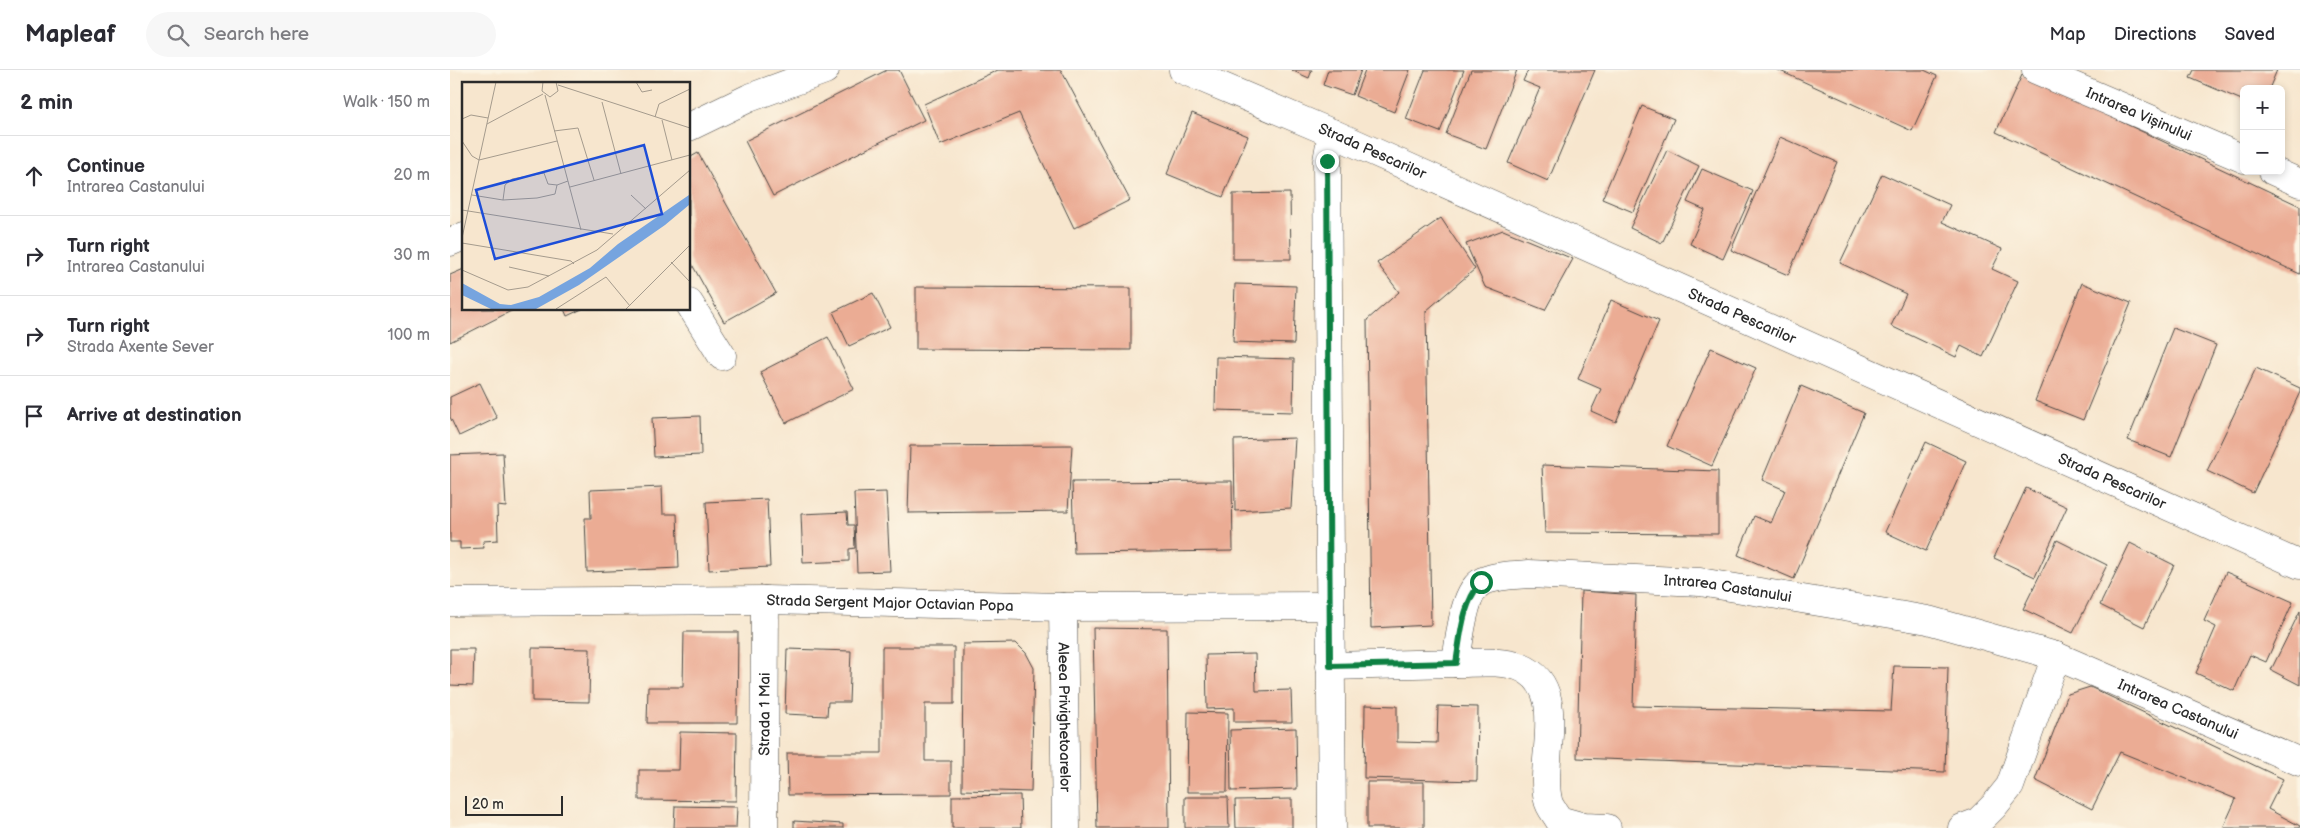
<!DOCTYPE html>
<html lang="en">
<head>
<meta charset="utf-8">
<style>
  body { margin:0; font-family:"Balsamiq Sans",sans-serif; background:#f7f7f7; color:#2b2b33 }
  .controls { position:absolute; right:15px; top:15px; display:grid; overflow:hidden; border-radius:8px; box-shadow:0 2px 8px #0003 }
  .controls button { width:45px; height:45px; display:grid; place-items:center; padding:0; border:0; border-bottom:1px solid #e1e1e2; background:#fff; color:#2b2b33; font:25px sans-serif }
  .scale { position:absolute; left:15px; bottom:12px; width:98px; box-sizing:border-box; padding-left:5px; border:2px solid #2b2b2b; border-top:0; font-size:14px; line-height:18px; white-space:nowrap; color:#2b2b2b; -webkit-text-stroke:4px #fcf5e5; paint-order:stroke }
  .stop { position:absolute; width:15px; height:15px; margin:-11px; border:4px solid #0b8043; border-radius:50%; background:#fff }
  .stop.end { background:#0b8043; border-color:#fff; box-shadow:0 1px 5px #0008 }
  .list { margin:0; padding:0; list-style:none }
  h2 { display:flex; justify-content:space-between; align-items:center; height:65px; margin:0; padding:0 20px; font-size:21px }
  h2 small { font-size:16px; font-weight:400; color:#7c7c81 }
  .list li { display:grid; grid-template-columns:32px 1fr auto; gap:15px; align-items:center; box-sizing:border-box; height:80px; padding:0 20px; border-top:1px solid #e1e1e2 }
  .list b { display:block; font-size:19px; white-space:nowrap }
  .list p { margin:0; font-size:16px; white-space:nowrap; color:#7c7c81 }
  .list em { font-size:16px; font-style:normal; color:#7c7c81 }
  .icon { flex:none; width:28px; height:28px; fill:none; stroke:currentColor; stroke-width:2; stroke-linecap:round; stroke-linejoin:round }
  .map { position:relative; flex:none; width:1850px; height:758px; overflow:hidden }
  header { display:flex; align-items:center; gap:30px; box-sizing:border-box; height:70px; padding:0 25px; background:#fff; border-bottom:1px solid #e1e1e2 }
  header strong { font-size:24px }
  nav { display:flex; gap:28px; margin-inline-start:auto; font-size:18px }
  .search { width:350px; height:45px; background:#f7f7f7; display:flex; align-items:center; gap:12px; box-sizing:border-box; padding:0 18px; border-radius:28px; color:#7c7c81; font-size:19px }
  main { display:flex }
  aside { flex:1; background:#fff }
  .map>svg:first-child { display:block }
  .building { fill:#ebac94 }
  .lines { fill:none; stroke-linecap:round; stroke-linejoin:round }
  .street-casing { stroke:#4a4743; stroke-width:29 }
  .secondary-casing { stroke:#4a4743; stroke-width:29 }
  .street { stroke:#fff; stroke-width:28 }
  .secondary { stroke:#fff; stroke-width:28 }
  .route { stroke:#0b8043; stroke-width:6 }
  .labels { text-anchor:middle; stroke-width:4.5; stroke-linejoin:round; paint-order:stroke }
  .street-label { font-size:15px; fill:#2b2b2b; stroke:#fcf5e5 }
  .inset-road { fill:none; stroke:#a59b8d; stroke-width:1 }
  .view { fill:#1d4ed8; fill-opacity:0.15; stroke:#1d4ed8; stroke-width:2.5 }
  .inset-edge { fill:none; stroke:#2b2b2b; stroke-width:2.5 }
</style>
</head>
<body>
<header>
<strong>Mapleaf</strong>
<div class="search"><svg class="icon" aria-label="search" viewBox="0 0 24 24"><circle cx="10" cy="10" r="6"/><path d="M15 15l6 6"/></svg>Search here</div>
<nav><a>Map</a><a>Directions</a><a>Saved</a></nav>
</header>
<main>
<aside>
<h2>2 min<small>Walk · 150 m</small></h2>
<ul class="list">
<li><svg class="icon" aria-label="ahead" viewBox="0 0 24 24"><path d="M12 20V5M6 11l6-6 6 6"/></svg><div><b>Continue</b><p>Intrarea Castanului</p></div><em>20 m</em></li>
<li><svg class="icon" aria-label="right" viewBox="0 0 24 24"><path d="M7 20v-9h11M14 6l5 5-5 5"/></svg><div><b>Turn right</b><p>Intrarea Castanului</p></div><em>30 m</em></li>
<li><svg class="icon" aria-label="right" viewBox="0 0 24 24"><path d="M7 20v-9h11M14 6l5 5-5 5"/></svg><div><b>Turn right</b><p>Strada Axente Sever</p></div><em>100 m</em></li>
<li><svg class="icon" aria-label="arrive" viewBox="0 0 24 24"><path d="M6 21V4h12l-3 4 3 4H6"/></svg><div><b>Arrive at destination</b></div></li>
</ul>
</aside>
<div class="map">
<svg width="1850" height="758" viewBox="0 0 1850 758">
  <rect width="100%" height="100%" fill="#fcf5e5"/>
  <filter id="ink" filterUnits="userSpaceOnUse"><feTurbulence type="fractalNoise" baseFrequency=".02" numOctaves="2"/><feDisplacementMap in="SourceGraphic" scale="10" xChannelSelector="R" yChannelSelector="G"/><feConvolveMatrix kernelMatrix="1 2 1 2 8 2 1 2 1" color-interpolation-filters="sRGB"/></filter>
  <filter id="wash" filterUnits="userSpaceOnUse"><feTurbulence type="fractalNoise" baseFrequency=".0096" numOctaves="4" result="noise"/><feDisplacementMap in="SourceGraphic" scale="20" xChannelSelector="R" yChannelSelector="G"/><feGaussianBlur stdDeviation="1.12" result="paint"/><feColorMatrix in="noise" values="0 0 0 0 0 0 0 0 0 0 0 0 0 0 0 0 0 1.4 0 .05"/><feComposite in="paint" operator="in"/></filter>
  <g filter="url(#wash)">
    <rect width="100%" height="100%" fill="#f7e6ce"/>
    <g id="blocks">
      <g class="building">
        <polygon points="437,0 449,0 474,50 323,126 295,71"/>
        <polygon points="548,0 611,0 680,130 624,158 569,43 490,75 474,34"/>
        <polygon points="841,0 862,0 859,8"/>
        <polygon points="878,0 911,0 902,25 873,15"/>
        <polygon points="915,0 960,0 944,42 905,26"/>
        <polygon points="975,0 1014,0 990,62 956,49"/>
        <polygon points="1021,0 1067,0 1036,79 996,64"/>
        <polygon points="1078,0 1145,0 1098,111 1058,93 1090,18 1073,11"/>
        <polygon points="1328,0 1474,0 1487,6 1462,61"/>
        <polygon points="1744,0 1827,0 1819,19 1794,19 1794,31 1740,8"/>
        <polygon points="1572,5 1850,136 1850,204 1546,62"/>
        <polygon points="1192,36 1224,49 1183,142 1152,129"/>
        <polygon points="742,43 798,66 773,127 717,104"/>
        <polygon points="1330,67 1387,92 1338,205 1281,180"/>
        <polygon points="1217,80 1249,96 1212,173 1180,158"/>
        <polygon points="248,83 326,223 274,252 239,189 239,88"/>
        <polygon points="1252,99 1303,121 1273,189 1240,174 1255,140 1237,132"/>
        <polygon points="1432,104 1500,135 1492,152 1552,179 1542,199 1568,211 1533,287 1511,276 1506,287 1441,256 1456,224 1390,193"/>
        <polygon points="840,123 841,189 783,189 783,124"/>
        <polygon points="991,148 1025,199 976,241 981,555 921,558 917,250 949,222 927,193"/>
        <polygon points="1053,160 1123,189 1095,240 1035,217 1016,174"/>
        <polygon points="14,199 14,239 65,239 0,272 0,205"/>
        <polygon points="1632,213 1681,233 1633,350 1585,331"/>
        <polygon points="785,214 846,216 844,274 783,272"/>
        <polygon points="466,217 681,218 681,280 466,279"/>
        <polygon points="423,223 440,257 399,276 383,242"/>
        <polygon points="1161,230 1209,251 1166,352 1141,341 1151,319 1128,309"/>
        <polygon points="114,239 132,239 117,246"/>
        <polygon points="1723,258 1766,275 1721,387 1678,370"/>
        <polygon points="378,267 404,319 336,353 310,302"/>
        <polygon points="1261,278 1306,298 1262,396 1217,376"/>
        <polygon points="766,287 844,289 843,342 765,340"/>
        <polygon points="1806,298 1850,318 1850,322 1803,423 1757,401"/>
        <polygon points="30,313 47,348 9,366 0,347 0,327"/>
        <polygon points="1351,316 1414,343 1344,509 1288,485 1304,446 1321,453 1335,420 1312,410"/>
        <polygon points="250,346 251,385 204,387 202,348"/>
        <polygon points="845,368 841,438 785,441 784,370"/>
        <polygon points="1476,372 1516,391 1476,481 1435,462"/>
        <polygon points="622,375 618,441 458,443 460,376"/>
        <polygon points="53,383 56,437 47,436 48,470 33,471 34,478 10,479 10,472 0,472 0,385"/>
        <polygon points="1092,395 1268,401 1268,464 1095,463"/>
        <polygon points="782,411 783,481 624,483 622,412"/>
        <polygon points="212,417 213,444 227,444 229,498 137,502 135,448 141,448 140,420"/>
        <polygon points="1576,418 1617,437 1585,507 1544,488"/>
        <polygon points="436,422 440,501 407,502 404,423"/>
        <polygon points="317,429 320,497 259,500 256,432"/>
        <polygon points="397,442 398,455 404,455 405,478 399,479 399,491 353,493 351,444"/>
        <polygon points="1607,470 1657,495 1623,563 1573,539"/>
        <polygon points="1680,473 1724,495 1694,557 1650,535"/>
        <polygon points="1776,502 1843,532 1816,592 1800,585 1784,621 1746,603 1766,557 1754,551"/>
        <polygon points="1131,521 1186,525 1183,636 1441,641 1444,596 1498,597 1495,702 1127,688"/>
        <polygon points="1850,541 1850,615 1821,600"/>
        <polygon points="643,558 717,559 719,758 647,758"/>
        <polygon points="234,562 288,562 287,653 197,653 198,617 233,617"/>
        <polygon points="566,573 576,583 584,598 581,722 512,720 513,574"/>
        <polygon points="432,577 504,577 504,634 475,634 475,691 501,691 501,724 338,725 337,683 432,683"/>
        <polygon points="82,578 140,579 139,632 82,631"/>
        <polygon points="0,579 24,579 23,616 0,615"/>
        <polygon points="337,579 401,581 399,632 378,632 377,646 335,644"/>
        <polygon points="805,584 806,621 841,620 842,652 784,652 784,638 757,639 756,585"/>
        <polygon points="1640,617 1833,709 1818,739 1850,756 1849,758 1773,758 1786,729 1670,682 1642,739 1585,710 1618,624"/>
        <polygon points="915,635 947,636 947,672 987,673 988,636 1028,637 1027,711 914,708"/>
        <polygon points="738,642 778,643 777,722 737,722"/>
        <polygon points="846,658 847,719 781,721 780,660"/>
        <polygon points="230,662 287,663 286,731 189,730 189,700 229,700"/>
        <rect x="917" y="712" width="57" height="46"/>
        <polygon points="570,725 571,758 502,758 502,726"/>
        <polygon points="735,727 778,727 779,758 735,758"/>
        <polygon points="842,729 842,758 786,758 785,730"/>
        <polygon points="225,736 287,737 286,758 224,758"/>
        <polygon points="344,751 393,754 393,758 344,758"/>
      </g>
    </g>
  </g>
  <g filter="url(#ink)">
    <use href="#blocks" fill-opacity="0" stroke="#4a4743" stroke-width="1"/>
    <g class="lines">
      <defs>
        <g id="street">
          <path id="s1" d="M733,0L882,63L1850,495"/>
          <path id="s2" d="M1586,0L1794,89"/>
          <polyline points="882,63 877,91 882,758"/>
          <polyline points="1823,101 1850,113"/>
          <polyline points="239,233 272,286"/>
          <path id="s3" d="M0,532L315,530L613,537L880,536"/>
          <path id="s4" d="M613,537L616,758"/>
          <path d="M1006,593C1026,593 1051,590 1070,597C1121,617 1088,690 1098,730C1099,737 1106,744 1109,750L1134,757L1157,758"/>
          <path id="s5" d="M880,596L1006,593C1009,573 1013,520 1033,511C1048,505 1064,505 1079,504L1250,512L1478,550L1606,586L1850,692"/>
          <path id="s6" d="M314,758L315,530"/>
          <polyline points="1512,758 1528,752 1544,736 1560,716 1606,586"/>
        </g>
        <g id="secondary">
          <polyline points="239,57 299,28 375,0"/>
          <polyline points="0,172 14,166"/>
        </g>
      </defs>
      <use href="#street" class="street-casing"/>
      <use href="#secondary" class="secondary-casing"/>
      <use href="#street" class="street"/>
      <use href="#secondary" class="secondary"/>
    </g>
  </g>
  <g class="lines" filter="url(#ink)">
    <path class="route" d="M877,91L880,596L1006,593C1011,564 1012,535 1031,512"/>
  </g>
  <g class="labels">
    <g class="street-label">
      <text dy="5" stroke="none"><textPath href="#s2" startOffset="112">Intrarea Vișinului</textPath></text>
      <text dy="5" stroke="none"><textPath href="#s1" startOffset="206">Strada Pescarilor</textPath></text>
      <text dy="5" stroke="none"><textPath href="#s1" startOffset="611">Strada Pescarilor</textPath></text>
      <text dy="5" stroke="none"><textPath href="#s1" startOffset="1016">Strada Pescarilor</textPath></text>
      <text dy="5" stroke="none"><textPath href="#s5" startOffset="461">Intrarea Castanului</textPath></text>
      <text dy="5" stroke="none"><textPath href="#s3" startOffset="440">Strada Sergent Major Octavian Popa</textPath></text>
      <text dy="5" stroke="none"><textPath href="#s5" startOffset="930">Intrarea Castanului</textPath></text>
      <text dy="5" stroke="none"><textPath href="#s6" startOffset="114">Strada 1 Mai</textPath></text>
      <text dy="5" stroke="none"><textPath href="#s4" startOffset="110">Aleea Privighetoarelor</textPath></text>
    </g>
  </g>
  <g transform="translate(12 12)">
    <rect width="228" height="228" fill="#f7e6ce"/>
    <path d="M227,113V123L203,143L117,203L74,227H29L0,213V201L38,222L49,223L77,215L128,186L156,162Z" fill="#76a4df"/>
    <path class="inset-road" d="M81,0L80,9L88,15L96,9L94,0M174,0L180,10L190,8M96,3L228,46M83,13L119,148M140,20L159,92M193,35L197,22L228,7M0,37L9,33L26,36M200,38L210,78M25,42L81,12M92,49L116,46L132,98M0,59L10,74L17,78L95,59M108,105L228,73M10,113L41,118L75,116L93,112L95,103L106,99M169,113L184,127M41,118L43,103L50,97L82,91L86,102L95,103M0,128L151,152M0,156L34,0M0,161L109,179L112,182M209,180L228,200M47,185L87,194M0,188L46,208L66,205L135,168L228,88M94,227L144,195L168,224M164,227L228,163"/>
    <path class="view" d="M182,63L200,132L33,177L14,108Z"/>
    <rect width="228" height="228" class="inset-edge"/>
  </g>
</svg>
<div class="controls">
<button>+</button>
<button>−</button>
</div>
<div class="scale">20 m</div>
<div class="stop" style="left:1031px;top:512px"></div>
<div class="stop end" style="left:877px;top:91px"></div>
</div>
</main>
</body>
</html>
